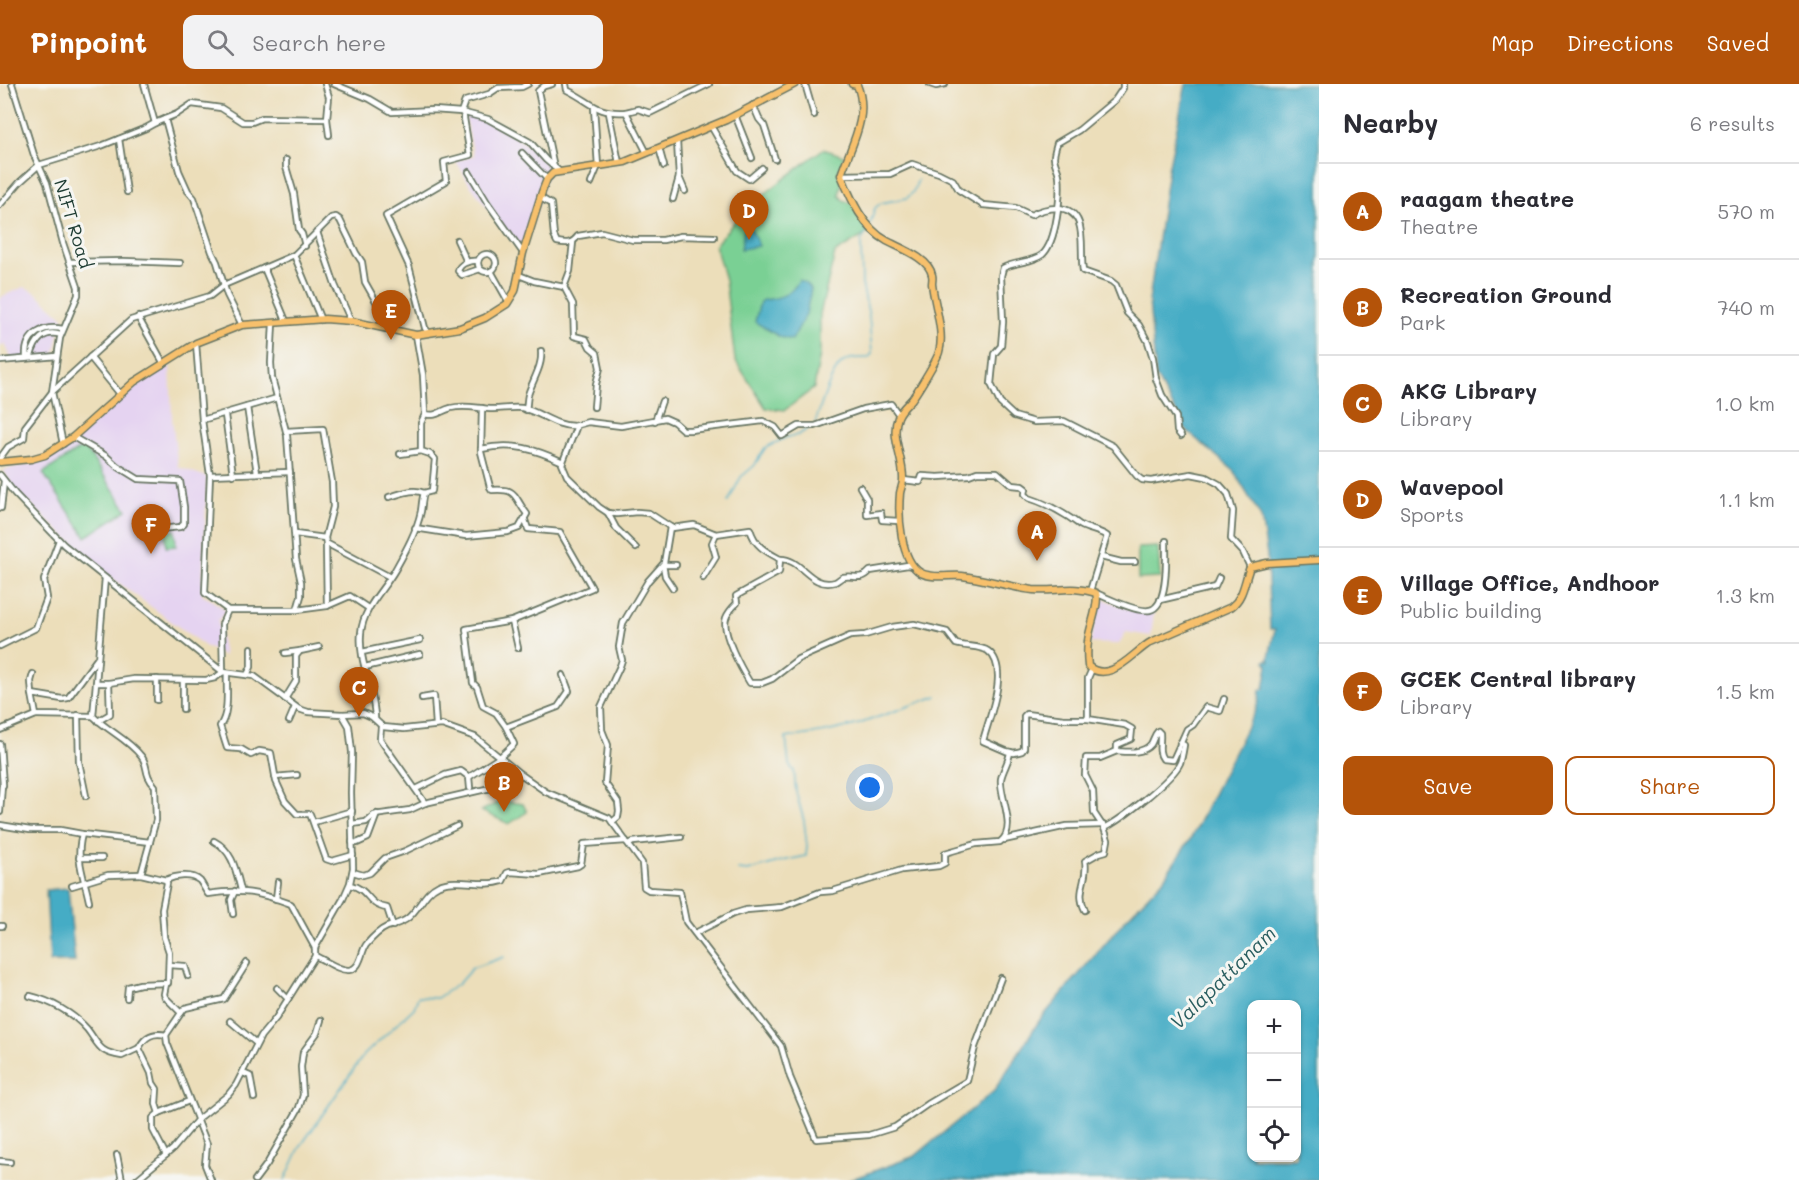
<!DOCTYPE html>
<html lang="en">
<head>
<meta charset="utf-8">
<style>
  body { margin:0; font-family:Mali,sans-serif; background:#f2f2f3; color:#2b2b33 }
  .controls { position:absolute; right:18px; bottom:18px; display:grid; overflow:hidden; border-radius:12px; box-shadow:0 2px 4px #0004 }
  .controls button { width:54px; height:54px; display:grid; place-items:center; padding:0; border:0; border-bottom:2px solid #e1e1e2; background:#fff; color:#2b2b33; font:30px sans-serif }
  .you { position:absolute; left:870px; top:704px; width:21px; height:21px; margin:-15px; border:4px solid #fff; border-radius:50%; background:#1a73e8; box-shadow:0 0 0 9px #1a73e833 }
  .badge { display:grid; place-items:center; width:39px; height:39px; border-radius:50%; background:#b45309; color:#fff; font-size:20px; font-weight:700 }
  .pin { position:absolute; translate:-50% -50px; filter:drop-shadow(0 2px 3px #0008) }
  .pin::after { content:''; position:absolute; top:32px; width:21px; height:18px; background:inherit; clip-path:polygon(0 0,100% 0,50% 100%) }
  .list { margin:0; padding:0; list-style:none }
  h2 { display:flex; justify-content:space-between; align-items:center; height:78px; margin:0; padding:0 24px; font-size:26px }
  h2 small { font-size:20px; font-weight:400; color:#7c7c81 }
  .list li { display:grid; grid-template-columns:39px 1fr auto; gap:18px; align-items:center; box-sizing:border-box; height:96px; padding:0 24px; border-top:2px solid #e1e1e2 }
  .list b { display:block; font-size:22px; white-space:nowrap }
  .list p { margin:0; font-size:20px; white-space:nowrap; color:#7c7c81 }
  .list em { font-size:20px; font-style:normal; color:#7c7c81 }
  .actions { display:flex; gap:12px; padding:18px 24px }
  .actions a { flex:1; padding:14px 0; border:2px solid #b45309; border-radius:12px; text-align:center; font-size:21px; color:#b45309 }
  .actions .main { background:#b45309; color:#fff }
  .icon { flex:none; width:33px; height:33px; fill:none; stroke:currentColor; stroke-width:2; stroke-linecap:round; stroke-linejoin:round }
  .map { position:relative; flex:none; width:1319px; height:1096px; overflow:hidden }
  header { display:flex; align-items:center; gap:36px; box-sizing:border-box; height:84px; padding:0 30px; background:#b45309; color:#fff }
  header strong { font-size:28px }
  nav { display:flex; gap:33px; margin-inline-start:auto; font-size:21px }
  .search { width:420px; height:54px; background:#f2f2f3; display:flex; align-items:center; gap:15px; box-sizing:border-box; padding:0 21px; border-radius:12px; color:#7c7c81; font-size:22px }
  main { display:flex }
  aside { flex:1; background:#fff }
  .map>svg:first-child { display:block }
  .built { fill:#e5d3f1 }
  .green { fill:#7ad094; stroke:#4c8664; stroke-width:1.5 }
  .water { fill:#45acc5; stroke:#32747c; stroke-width:1.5; fill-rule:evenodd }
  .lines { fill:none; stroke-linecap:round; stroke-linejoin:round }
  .stream { stroke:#45acc5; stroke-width:1.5 }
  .minor-casing { stroke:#677563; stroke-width:8 }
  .major-casing { stroke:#677563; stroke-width:9 }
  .minor { stroke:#fff; stroke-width:4.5 }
  .major { stroke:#f7c06c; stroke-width:6 }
  .labels { text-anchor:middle; stroke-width:6; stroke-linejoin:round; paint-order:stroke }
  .street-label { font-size:18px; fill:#1f3d34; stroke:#f6f6f2 }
  .water-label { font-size:20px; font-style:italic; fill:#2a5e60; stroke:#f6f6f2 }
</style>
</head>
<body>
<header>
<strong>Pinpoint</strong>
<div class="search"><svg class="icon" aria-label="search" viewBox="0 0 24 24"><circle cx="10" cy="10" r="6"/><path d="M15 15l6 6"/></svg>Search here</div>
<nav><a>Map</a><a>Directions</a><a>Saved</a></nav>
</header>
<main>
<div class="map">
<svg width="1319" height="1096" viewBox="0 0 1319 1096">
  <rect width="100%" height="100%" fill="#f6f6f2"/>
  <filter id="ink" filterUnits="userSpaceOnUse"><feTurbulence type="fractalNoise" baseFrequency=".0167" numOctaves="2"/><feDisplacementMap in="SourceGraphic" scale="12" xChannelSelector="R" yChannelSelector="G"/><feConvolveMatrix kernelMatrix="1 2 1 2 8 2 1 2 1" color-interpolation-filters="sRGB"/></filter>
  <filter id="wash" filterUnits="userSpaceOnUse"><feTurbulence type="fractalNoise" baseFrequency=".008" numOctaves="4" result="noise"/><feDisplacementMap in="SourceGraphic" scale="24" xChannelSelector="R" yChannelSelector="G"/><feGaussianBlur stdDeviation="1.35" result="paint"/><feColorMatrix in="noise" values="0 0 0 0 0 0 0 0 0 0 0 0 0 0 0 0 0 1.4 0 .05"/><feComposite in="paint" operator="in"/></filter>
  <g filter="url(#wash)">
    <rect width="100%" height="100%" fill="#ecdeba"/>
    <g class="built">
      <polygon points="465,32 477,33 506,47 534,66 549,84 529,150 520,167 470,101 456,77 474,72"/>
      <polygon points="24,203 35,208 63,233 53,276 13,279 5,259 0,263 0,215 3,212"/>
      <polygon points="170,281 172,335 178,383 207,393 202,510 226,526 218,537 224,572 205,562 105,489 16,407 3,386 40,378 64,365 117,316 142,298"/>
      <polygon points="1101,514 1126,524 1154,529 1151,552 1126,548 1119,560 1090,559"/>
    </g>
    <g class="green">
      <polygon points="823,65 844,72 838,90 842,98 839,111 843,116 853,120 870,148 835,169 820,230 820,270 814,304 785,326 766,324 735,276 725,196 715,161 745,125"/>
      <polygon points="84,362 127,426 86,453 43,389"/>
      <polygon points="175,446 176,462 166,463 165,447"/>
      <polygon points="1158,463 1160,494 1138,495 1138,464"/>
      <polygon points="501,717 523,720 527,728 509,740 481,727"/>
    </g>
    <g class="water">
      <path d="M1186,0H1319V1096H849L915,1072L994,1007L1039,937L1124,837L1162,797L1191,754L1255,627L1259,617L1260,606L1264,605L1268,581L1265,577L1268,575L1270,578L1269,573L1275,545H1270L1267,471L1261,433L1233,386L1187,347L1156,293L1149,217L1168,86ZM1252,920H1296V1074H1252Z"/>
      <polygon points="751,145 759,162 741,165 744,146"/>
      <path d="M799,196L805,199L811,205L806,230L792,256L780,253L755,238L760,218L763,216C778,215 792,211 799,196Z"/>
      <polygon points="68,804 75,878 50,878 46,806"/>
    </g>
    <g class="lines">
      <g class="stream">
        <polyline points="870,140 875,124 881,119 907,114 913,108 918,96"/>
        <path d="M815,339C821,323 829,293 840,281C847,273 859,274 868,274L872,270L869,232L862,200L861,158L867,147"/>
        <polyline points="728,418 741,393 754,382 765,364 787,353 798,351 809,344"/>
        <polyline points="738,786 748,787 782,777 806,772 807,762 804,737 796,708 794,687 789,681 786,654 826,648 856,641 937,612"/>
        <polyline points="285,1096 300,1063 363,972 414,924 418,913 437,914 458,900 472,884 504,873"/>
      </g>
    </g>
  </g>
  <g filter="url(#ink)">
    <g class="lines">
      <defs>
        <g id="minor">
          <polyline points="12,0 34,71 47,99 63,159 78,203 78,211 60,254 52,308 63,360"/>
          <polyline points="144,0 155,39 177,30 192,20 221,24 243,38 252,38 262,34 327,35 329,13 325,0"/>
          <polyline points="334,0 370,15 392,28 434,26 461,28 488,35 530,58 546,76 559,87"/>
          <polyline points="552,0 544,2 538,7 554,83"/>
          <path d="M566,0L567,6C592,18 595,30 626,28"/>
          <polyline points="805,0 814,31"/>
          <polyline points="930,0 936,2 945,0"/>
          <path d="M1123,0V4L1115,16L1079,46L1057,59C1056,63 1054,69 1054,73C1054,79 1058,85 1059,91C1061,110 1057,158 1042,171C1033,178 1014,178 1003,184L1001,192L1003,238L1001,262L994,270L991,300L1000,319L1014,332L1034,338L1064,337L1113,362L1137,392L1142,396L1151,397L1191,390L1206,393L1219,400L1228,410L1233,427L1231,455L1243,468L1250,483"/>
          <polyline points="753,21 759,35 764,41 775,75"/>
          <polyline points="461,28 465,17 489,10 498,4 522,3 528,0"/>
          <polyline points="609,29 619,79"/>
          <polyline points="735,31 752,74"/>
          <polyline points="165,35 179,87 188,107 194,114 212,168 217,178 227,211 242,241"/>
          <polyline points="327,35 329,51"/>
          <polyline points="711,42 737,87 749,95 762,84"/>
          <polyline points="119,55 127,108"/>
          <polyline points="677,57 679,93 685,107"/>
          <polyline points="659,64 664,82"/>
          <polyline points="522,69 547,95"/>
          <polyline points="647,69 626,28 638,25 650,29 709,0"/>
          <polyline points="286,76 286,83 294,110 299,146 302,150 305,162"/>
          <polyline points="469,88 487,118 523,169"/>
          <path d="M841,91L890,90L912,80L939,89L953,96L959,106L983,121L1016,124L1031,131C1040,126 1048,124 1058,124C1090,126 1079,165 1083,187L1111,197L1116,201L1127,229L1139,241L1148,258L1153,274L1156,295L1162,311L1176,333L1177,347L1181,352"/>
          <polyline points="591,99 598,82 594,24"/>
          <path d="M541,114L551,120L554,152L557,158C567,160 572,160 578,152L602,148L633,156H663L681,152L714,153"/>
          <polyline points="673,115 679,93"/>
          <polyline points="0,121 20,98 39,81 101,62 146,44 155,39"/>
          <polyline points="317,148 335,201 351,237"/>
          <polyline points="457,156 467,178"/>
          <circle cx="487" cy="179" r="9"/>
          <polyline points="294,171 321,236"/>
          <path d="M478,177C470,176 460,179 458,187L462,191L480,185"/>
          <polyline points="70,178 124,177 180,179"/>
          <polyline points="264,184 294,171 331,134 336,133 340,136 356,169 362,178 365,198 378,221 388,245"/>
          <polyline points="491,187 508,217"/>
          <polyline points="519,191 534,197 564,203 570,187 573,158"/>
          <polyline points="564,203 573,220 574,252 586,255 590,263 597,269 600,284 596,300 594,323"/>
          <polyline points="138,233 164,280"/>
          <polyline points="273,239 271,279 272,294 287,351 296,475 301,498 301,512 297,526 327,522 350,512 368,524"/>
          <polyline points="429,249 425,244 409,182 386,132 446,97 444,78 470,71 463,28"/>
          <path d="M61,251C44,245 35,257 31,272H26C25,250 44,241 63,245"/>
          <path d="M416,251L423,291L425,330C438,333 439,327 451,324C465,320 479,325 493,325C502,325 513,323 522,324C541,328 554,342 574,342L576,344L562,380L567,392L599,423L608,429L617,430L637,428L649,429L672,444L694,441L716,450L750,445C755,462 765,467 780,475"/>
          <polyline points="196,259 202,336 210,391 205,509 228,526 297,526"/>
          <polyline points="90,273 120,310"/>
          <polyline points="0,277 57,272"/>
          <polyline points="247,323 257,389"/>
          <path d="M526,326C527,321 527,315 528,311C532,297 543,282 541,267"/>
          <polyline points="225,331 233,391"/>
          <polyline points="202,336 277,314"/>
          <polyline points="655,337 662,317"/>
          <polyline points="574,342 588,338 621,342 665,334 674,338 683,346 690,346 763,337 775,343 782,352 799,342 815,342 863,325 891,320 899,331"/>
          <polyline points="286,347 323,345 332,398 333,423 325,454 326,459 390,493"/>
          <polyline points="73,353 106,372 117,382 138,395 180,397 184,423 184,440 180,443 160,445"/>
          <path d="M481,365C513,358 535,365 563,378"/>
          <polyline points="400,370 421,367"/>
          <polyline points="0,374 8,363 24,354 25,343 52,308 131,236 210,212 224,201 264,184 286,237"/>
          <polyline points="0,391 15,410 64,461 223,588 254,592 299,625 308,628 342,630 349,642 352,668 351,709 353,784 350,799 343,815 315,864 315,872 276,934 261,952 236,1001 228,1011 198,1035 173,1065 136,1096"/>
          <polyline points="210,391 290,388"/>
          <path d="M903,396L920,398L922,392L938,393L969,391L977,388H997L1012,401L1022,402L1026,405L1025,410L1029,414C1048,420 1064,429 1080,441C1088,446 1099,446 1107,452L1090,507"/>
          <polyline points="860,403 867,415 867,431 881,429 882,436 899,437"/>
          <path d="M389,413C401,410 412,404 424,409"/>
          <polyline points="1,424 4,397"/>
          <polyline points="608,429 616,444 636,464"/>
          <path d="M415,444L466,452L508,448L519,444L527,430C513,413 519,404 492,406L490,403L481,368L482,324"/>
          <polyline points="295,450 325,454"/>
          <polyline points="326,459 327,522"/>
          <polyline points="1101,473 1121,478 1135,478"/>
          <path d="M913,482L908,481L870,487C862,497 853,491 843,493C840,494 838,497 835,498C810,505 802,474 780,475L779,488L736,512L737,519C733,523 728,528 726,534C721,549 742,586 750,599H762L772,595L798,575L850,552L865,551L892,543L914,540L947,548L956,560C966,563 981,562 988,567C1011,584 988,636 983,657L1006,667L1014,669L1022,667L1024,664V632L1026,630L1064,635H1088"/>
          <polyline points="105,494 96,599 109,599 134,595 206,596 215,594 223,588 222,540 228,526"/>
          <polyline points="703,494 716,473 712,459 716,450"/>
          <polyline points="673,504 665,492 663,481 676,481"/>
          <path d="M1096,509C1107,514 1138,529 1150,526C1169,522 1166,472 1166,457"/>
          <polyline points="1160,516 1215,503 1219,494"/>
          <polyline points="512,537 466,545 473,599 477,603 483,622 496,629 506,643 558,623 569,607 563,591"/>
          <polyline points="0,562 36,544 47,514 44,496 59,456"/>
          <polyline points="518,564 512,537 592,504 560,448 528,445 525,436"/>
          <polyline points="362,568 420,556"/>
          <polyline points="285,569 300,567"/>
          <polyline points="365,583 420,570"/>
          <path d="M1092,585L1088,594V635L1125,641L1132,645L1131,655L1117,661V667C1128,668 1143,670 1151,660C1154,655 1154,651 1158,647L1160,649C1161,659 1157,667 1163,675L1173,676L1187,645L1193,641L1206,623L1220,627L1224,615"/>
          <path d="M227,589C226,605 230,628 220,642L227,664L241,665L251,671L259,667L271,669L276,697L285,717L297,730H310L326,775L332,777L353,771"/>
          <polyline points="247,591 251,583 251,564"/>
          <polyline points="157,595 157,616"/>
          <polyline points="183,596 183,625"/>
          <path d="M96,599L93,632C108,647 128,655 141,672C149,681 143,690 155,702L156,736L141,790L166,796L167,799L162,825L164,853L169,868L168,899L140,900L128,903L127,914"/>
          <polyline points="32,610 31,597 33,590"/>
          <polyline points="422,614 434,612 436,641"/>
          <polyline points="285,615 296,597 296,572 300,567 319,563"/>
          <polyline points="342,630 363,629 372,633 383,643 404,645 442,641 475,653 519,689 546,708 609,734 642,779 644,803 649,806 680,808 686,838 781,962 790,993 816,1055 869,1051 895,1043 928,1020 967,997 975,963 1001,894"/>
          <polyline points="78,631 79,678 86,712"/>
          <polyline points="93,632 36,631 32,610 62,615 68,614 97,575"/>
          <path d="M375,635C375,606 358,578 361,549C363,524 383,507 395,486C405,468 417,447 421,427C422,421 422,415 424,409L432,407L435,375L430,370L421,367V339L425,330"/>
          <polyline points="98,637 110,630 109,599"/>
          <polyline points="289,637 295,623"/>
          <polyline points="381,643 380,655 425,719 486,705 506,703 521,691"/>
          <polyline points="0,646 36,631"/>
          <polyline points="0,660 3,701"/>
          <polyline points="275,693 297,691"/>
          <polyline points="469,693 470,704"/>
          <polyline points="416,705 445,691 461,687 469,693 500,673 514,660 506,643"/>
          <polyline points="0,728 2,701"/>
          <polyline points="314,738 352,727"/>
          <polyline points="612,738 618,733 619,727 618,718 605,699 608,661 602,646 601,623 620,582 622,576 619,563 623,539 648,497 664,479 670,443"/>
          <polyline points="352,740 366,738 374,731 410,726 425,719"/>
          <polyline points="0,741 30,746 60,746 82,750 150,758"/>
          <polyline points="1104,744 1094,729 1093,707 1085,691 1086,674 1100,674 1117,667"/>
          <path d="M82,750C75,776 84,792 89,817"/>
          <polyline points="1004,756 1067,742 1103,741"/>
          <path d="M214,757C233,767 236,787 241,806"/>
          <polyline points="352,758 357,759 368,754 377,730"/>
          <polyline points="629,760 633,758 681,753"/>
          <polyline points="79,774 102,774"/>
          <polyline points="353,788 363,791 370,789 385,774 405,767 457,742"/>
          <path d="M166,796C175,792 192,789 200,797C203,801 205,806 208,810C242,805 258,808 291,820L315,864"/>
          <path d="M350,801C370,805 366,821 387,824L393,842"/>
          <polyline points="72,802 108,791 141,790"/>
          <polyline points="276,815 278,798"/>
          <path d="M1085,826C1075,806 1089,796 1085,777L1099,769L1106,767L1108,756L1104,744C1120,737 1173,695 1180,679C1182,674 1183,667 1184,661L1180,659"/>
          <polyline points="233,830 231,816 235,807"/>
          <polyline points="0,842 2,842"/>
          <path d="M695,849L733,830L746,826L782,823L820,808L833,807L902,786L939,782L945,779V769L976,760L1000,758C1018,745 999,712 1001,695C1003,685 1009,678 1010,668"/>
          <path d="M315,872C325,876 339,887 349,886C361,885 361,868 366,861C371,855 380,846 387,843C395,840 402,839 408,834C420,824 424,808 439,801C459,793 483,804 503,797L507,789L510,788L539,790L578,782L581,780L584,760L626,757"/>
          <polyline points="169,881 185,882 188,892"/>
          <polyline points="277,904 288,915"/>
          <path d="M30,912C51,917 73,929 87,945C100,962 98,968 122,972L139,964"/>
          <polyline points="181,929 185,924 224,915 247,879"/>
          <polyline points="230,937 256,959"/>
          <polyline points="166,951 181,929 165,913 164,910 166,900"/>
          <polyline points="243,989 250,992 254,1014"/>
          <polyline points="159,1029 189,1017"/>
          <polyline points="117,1071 122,1096"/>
          <path d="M166,1071L153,1046V1034L159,1029L156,1020L157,1005L153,999L151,989L139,964C145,952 153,948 166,951L167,959L207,1060L205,1081L211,1096"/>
          <polyline points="0,1077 10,1078"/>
          <polyline points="255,1096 267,1080 299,1024 303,1011 301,983 303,968 317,949 321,936"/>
        </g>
        <g id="major">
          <path d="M852,0L857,1C870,32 851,61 841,91C851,115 863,144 887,157C900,164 929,174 932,191C933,194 932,197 932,200C934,220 945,249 939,268C937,276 917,308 912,315C907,321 901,325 898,333C890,353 904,375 903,396C903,400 901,404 900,409C898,431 900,477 921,489C933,495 949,491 962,492C986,495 1009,503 1033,506C1055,508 1074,501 1096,509C1100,520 1089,544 1088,557C1087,566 1087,574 1088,582C1110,601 1133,568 1151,558L1231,523C1244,513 1244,498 1250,483L1267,479L1319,476"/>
          <polyline points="0,378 31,375 45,371 73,353 134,298 196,259 242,241 325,235 351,237 416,251 460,244 485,234 507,220 515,207 523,169 542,108 547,95 553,89 625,78 726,36 795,0"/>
        </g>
      </defs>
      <use href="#minor" class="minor-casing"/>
      <use href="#major" class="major-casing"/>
      <use href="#minor" class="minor"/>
      <use href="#major" class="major"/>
    </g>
  </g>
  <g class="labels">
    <g class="street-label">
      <text transform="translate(73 140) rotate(73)" y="6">NIFT Road</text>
    </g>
    <g class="water-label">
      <text transform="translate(1223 894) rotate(-44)" y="7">Valapattanam</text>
    </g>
  </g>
</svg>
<div class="controls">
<button>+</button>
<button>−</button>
<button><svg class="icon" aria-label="locate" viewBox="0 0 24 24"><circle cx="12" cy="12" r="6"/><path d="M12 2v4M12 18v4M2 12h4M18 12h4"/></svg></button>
</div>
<div class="you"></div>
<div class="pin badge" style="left:1037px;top:477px">A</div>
<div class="pin badge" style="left:504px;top:728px">B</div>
<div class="pin badge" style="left:359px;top:633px">C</div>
<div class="pin badge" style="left:749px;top:156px">D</div>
<div class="pin badge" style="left:391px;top:256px">E</div>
<div class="pin badge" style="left:151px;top:470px">F</div>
</div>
<aside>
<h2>Nearby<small>6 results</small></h2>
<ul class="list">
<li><span class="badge">A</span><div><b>raagam theatre</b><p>Theatre</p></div><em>570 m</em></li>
<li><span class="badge">B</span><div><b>Recreation Ground</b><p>Park</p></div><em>740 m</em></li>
<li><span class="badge">C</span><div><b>AKG Library</b><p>Library</p></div><em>1.0 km</em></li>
<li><span class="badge">D</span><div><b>Wavepool</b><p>Sports</p></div><em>1.1 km</em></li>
<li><span class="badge">E</span><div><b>Village Office, Andhoor</b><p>Public building</p></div><em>1.3 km</em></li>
<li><span class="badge">F</span><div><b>GCEK Central library</b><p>Library</p></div><em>1.5 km</em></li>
</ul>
<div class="actions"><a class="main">Save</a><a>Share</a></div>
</aside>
</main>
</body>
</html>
